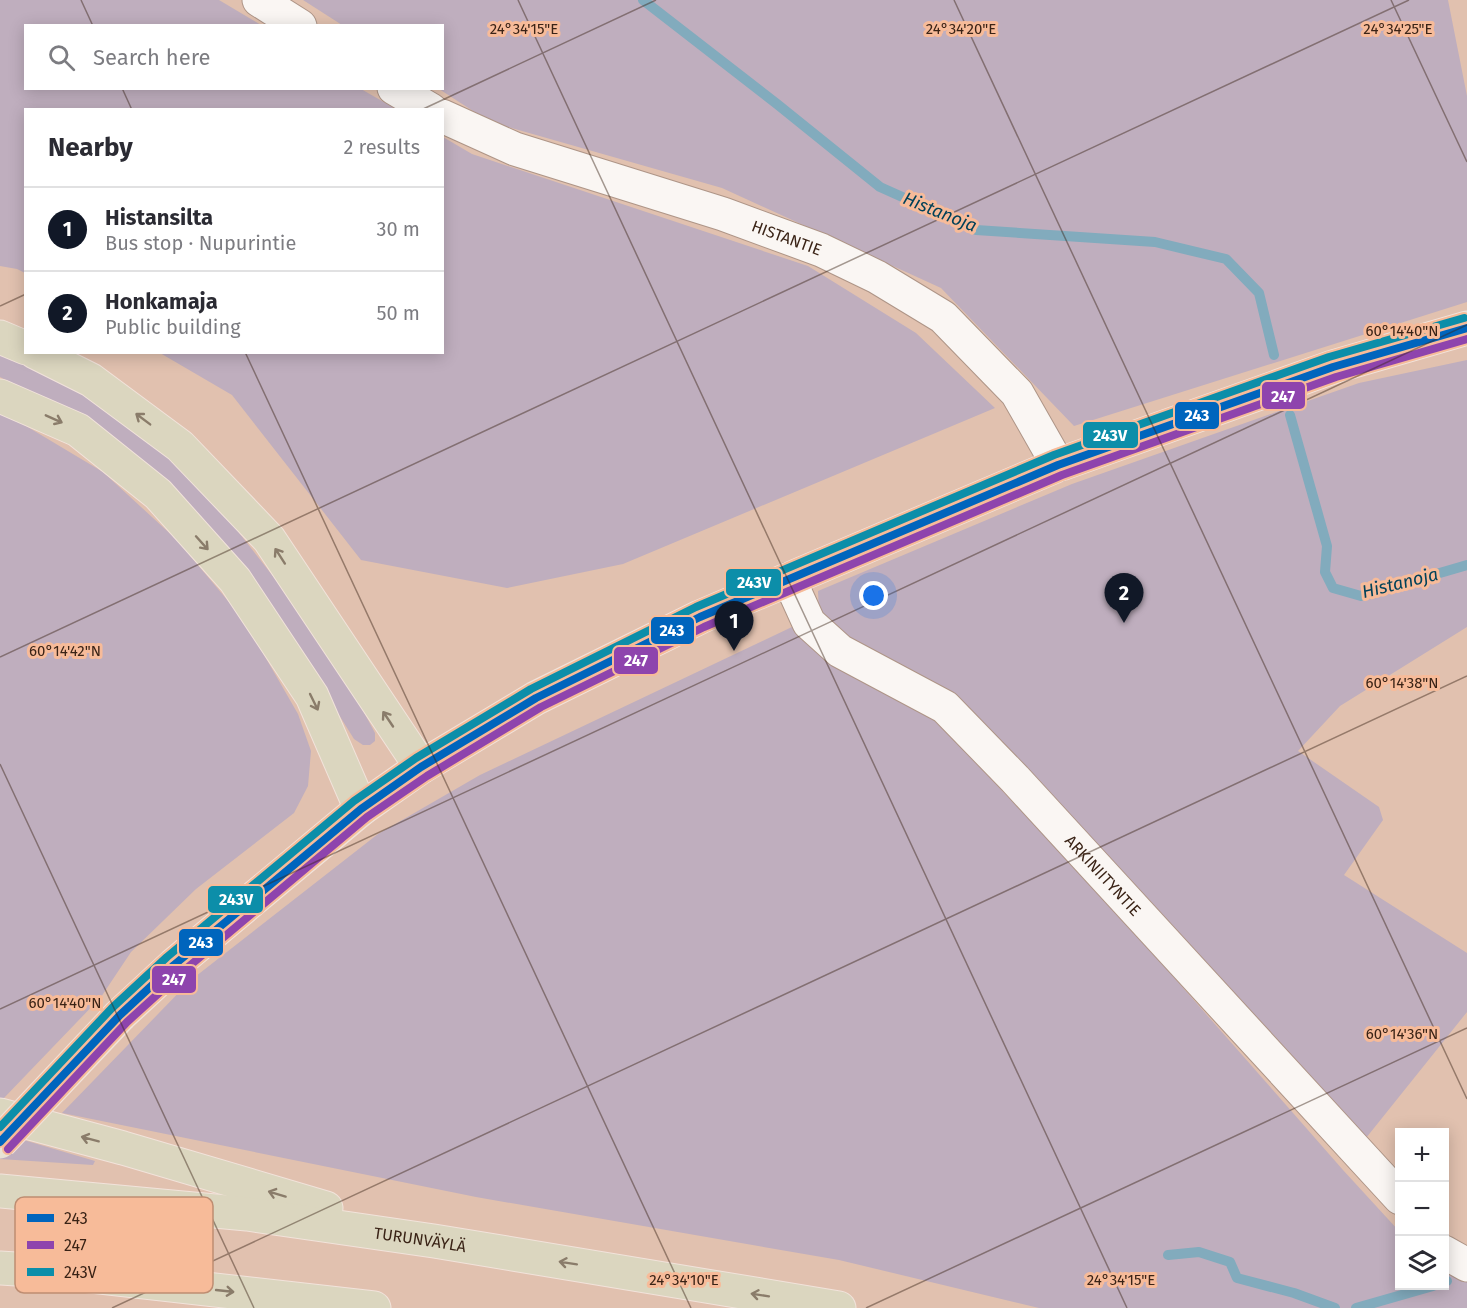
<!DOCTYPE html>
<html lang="en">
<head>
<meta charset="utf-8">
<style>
  body { margin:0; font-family:"Fira Sans",sans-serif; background:#f2f2f3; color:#2b2b33 }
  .controls { position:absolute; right:18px; bottom:18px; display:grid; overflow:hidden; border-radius:0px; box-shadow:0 3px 15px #0003 }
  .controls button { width:54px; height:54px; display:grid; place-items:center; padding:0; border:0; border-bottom:2px solid #e1e1e2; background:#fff; color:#2b2b33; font:30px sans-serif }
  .you { position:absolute; left:874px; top:596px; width:21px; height:21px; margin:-15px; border:4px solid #fff; border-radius:50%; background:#1a73e8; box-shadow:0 0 0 9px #1a73e833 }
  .badge { display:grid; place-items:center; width:39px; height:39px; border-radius:50%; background:#111827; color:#fff; font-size:20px; font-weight:700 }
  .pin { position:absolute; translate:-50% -50px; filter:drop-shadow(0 2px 3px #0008) }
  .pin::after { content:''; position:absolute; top:32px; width:21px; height:18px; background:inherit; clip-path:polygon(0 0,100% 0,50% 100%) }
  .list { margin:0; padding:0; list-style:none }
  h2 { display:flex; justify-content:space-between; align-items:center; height:78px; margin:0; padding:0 24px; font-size:26px }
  h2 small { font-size:20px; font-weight:400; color:#7c7c81 }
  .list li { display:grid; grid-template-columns:39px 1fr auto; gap:18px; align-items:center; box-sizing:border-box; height:84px; padding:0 24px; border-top:2px solid #e1e1e2 }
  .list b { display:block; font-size:22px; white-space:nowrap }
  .list p { margin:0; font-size:20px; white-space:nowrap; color:#7c7c81 }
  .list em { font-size:20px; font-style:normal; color:#7c7c81 }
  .icon { flex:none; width:33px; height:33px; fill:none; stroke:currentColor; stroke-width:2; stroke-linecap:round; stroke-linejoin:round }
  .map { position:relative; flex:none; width:1467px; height:1308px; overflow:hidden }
  .search { position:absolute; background:#fff; box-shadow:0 3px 15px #0003; left:24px; top:24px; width:420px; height:66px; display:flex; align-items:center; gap:15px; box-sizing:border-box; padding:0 21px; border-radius:0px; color:#7c7c81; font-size:22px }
  .panel { position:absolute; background:#fff; box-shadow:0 3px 15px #0003; left:24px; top:108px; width:420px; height:246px; border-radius:0px }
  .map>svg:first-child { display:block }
  .green { fill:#bfaebe }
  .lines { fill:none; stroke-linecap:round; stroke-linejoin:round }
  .stream { stroke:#82abbd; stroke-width:10 }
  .minor-casing { stroke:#ae9587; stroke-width:35 }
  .major-casing { stroke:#f2e3db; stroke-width:35 }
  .highway-casing { stroke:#f2e3db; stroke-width:35 }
  .minor { stroke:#faf6f3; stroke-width:33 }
  .major { stroke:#e8e3d4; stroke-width:33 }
  .highway { stroke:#dbd6bf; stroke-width:33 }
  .major-bridge-casing { stroke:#f2e3db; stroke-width:35; stroke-linecap:butt }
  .major-bridge { stroke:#e8e3d4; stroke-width:33 }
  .bus-1-casing { stroke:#f7bb99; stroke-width:12 }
  .bus-2-casing { stroke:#f7bb99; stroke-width:12 }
  .bus-3-casing { stroke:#f7bb99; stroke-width:12 }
  .bus-1 { stroke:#0065bd; stroke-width:8 }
  .bus-2 { stroke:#8e44ad; stroke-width:8 }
  .bus-3 { stroke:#0c8ea9; stroke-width:8 }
  .oneway { stroke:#8a7c6a }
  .ticks { fill:none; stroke:#3a2316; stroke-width:1.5; stroke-opacity:0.45 }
  .labels { text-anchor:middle; stroke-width:6; stroke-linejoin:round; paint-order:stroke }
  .street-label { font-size:16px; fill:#3a2316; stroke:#f7bb99 }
  .water-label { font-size:18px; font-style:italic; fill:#004159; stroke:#f7bb99 }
  .key { fill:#f7bb99; stroke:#be8d72; stroke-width:1.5 }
  .key-label { font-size:16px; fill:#3a2316 }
  .ticks-label { font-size:15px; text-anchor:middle; fill:#3a2316; stroke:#f7bb99; stroke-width:6; stroke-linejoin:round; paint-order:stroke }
  .line-badge { stroke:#f7bb99; stroke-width:2 }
  .badge-label { font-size:16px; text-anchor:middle; font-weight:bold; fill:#fff }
</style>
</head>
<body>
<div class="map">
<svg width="1467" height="1308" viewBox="0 0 1467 1308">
  <rect width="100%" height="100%" fill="#e1c1af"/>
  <g class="green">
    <polygon points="0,0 219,0 261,25 26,26 26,88 361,89 396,109 26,110 25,273 17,269 0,266"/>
    <polygon points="303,0 1448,0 1467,96 1467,302 1074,426 941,288 722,188 490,122 439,89 442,88 442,26 342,25"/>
    <polygon points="443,137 472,154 808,266 916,333 995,408 623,564 507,588 361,560 232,395 160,353 442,352"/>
    <polygon points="0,355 56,377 96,401 167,456 222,511 276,580 359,703 375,733 375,741 370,745 363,745 354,739 259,587 84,420 0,377"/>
    <polygon points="1467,360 1467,627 1340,706 1298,751 1379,807 1383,820 1344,875 1467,953 1467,1012 1362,1143 1143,909 819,614 818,591 1072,484 1359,383"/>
    <polygon points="0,414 16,420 103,472 177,540 244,620 298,714 311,751 308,786 294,813 196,889 131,952 101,997 3,1099 0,1098"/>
    <polygon points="794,626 851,676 926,710 1113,908 1343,1170 1399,1231 1400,1286 1444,1286 1445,1267 1467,1282 1467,1308 1039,1308 839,1260 476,1197 62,1113 191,980 378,834 480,775"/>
    <polygon points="0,1133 95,1161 93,1165 0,1159"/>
  </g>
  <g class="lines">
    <g class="stream">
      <polyline points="643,0 777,104 880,187 976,230 1155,242 1226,259 1259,293 1274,355"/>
      <polyline points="1290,415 1327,546 1325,572 1333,588 1361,596 1467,565"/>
      <polyline points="1168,1255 1199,1252 1230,1262 1237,1278 1294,1293 1335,1308"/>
      <polyline points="1444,1282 1447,1281"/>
      <polyline points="1356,1308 1433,1286"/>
    </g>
    <defs>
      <g id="minor">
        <polyline points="259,0 300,26"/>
        <polyline points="394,88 431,110"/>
        <path id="s1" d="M442,116L515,149L723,214L821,250L877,277L943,317L1017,393L1058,465"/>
        <path id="s2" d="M789,579L809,623L840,651L945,707L1015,779L1400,1198"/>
        <polyline points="1444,1252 1467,1265"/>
      </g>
      <polyline id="major" points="120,1015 174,965 361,809 421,767 536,698 700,617 1058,465 1333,367 1467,328"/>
      <g id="highway">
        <polyline points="0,337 26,348"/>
        <polyline points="35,352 91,380 180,446 269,539 421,767"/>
        <polyline points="0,396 78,430 158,494 235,580 312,696 361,809"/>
        <polyline points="0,1115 123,1148 326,1208"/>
        <path id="s3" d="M0,1191L247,1214L434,1241L839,1308"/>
        <polyline points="0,1268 47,1271 374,1308"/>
      </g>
    </defs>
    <use href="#minor" class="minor-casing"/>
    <use href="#major" class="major-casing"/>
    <use href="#highway" class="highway-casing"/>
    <use href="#minor" class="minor"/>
    <use href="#major" class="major"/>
    <use href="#highway" class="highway"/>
    <defs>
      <polyline id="major-bridge" points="0,1142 120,1015"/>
    </defs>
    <use href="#major-bridge" class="major-bridge-casing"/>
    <use href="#major-bridge" class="major-bridge"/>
    <defs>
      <polyline id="bus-1" points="0,1142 120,1015 174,965 361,809 421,767 536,698 700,617 1058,465 1333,367 1467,328"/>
      <polyline id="bus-2" points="8,1149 127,1022 181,973 367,817 427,776 541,707 704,627 1062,475 1336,377 1467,339"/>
      <polyline id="bus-3" points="0,1127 112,1008 167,957 354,801 416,758 531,689 696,607 1054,455 1329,357 1464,318"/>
    </defs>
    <use href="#bus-1" class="bus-1-casing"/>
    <use href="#bus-2" class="bus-2-casing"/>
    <use href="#bus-3" class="bus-3-casing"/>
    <use href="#bus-1" class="bus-1"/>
    <use href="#bus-2" class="bus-2"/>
    <use href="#bus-3" class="bus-3"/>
  </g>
  <defs><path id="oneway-shaft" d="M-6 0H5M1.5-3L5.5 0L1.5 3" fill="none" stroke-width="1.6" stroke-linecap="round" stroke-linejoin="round" transform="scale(1.5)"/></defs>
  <g class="oneway">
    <use href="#oneway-shaft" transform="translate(54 419) rotate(24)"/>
    <use href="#oneway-shaft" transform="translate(143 419) rotate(-143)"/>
    <use href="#oneway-shaft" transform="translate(202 543) rotate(48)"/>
    <use href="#oneway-shaft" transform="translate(280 556) rotate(-123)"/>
    <use href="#oneway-shaft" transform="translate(314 702) rotate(64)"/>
    <use href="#oneway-shaft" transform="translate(388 719) rotate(-124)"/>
    <use href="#oneway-shaft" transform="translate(90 1139) rotate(-165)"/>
    <use href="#oneway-shaft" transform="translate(277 1194) rotate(-163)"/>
    <use href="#oneway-shaft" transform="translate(568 1263) rotate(-171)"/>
    <use href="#oneway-shaft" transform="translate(225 1291) rotate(6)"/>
    <use href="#oneway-shaft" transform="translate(760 1295) rotate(-171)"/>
  </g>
  <path class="ticks" d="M81,0L93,26M518,0L1127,1308M954,0L1467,1099M1391,0L1467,162M122,88L132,110M421,110L656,0M0,306L26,294M245,352L691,1308M0,657L1409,0M0,764L254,1308M0,1009L1467,325M112,1308L1467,676M866,1308L1467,1028"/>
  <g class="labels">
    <g class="street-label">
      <text dy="6" stroke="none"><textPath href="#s1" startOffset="366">HISTANTIE</textPath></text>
      <text dy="6" stroke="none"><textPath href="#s2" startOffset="440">ARKINIITYNTIE</textPath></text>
      <text dy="6" stroke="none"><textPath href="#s3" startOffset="423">TURUNVÄYLÄ</textPath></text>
    </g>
    <g class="water-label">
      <text transform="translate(940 212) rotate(22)" y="6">Histanoja</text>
      <text transform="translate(1400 583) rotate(-14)" y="6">Histanoja</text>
    </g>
  </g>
  <rect x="15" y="1197" width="198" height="96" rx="9" class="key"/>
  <rect x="27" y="1214" width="27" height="8" fill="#0065bd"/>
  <rect x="27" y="1241" width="27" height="8" fill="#8e44ad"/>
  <rect x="27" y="1268" width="27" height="8" fill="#0c8ea9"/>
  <g class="key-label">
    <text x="64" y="1224">243</text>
    <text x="64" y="1251">247</text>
    <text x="64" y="1278">243V</text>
  </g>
  <g class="ticks-label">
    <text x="524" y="34">24°34'15"E</text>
    <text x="961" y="34">24°34'20"E</text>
    <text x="1398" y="34">24°34'25"E</text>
    <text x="1402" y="336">60°14'40"N</text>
    <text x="65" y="656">60°14'42"N</text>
    <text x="1402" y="688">60°14'38"N</text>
    <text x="65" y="1008">60°14'40"N</text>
    <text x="1402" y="1039">60°14'36"N</text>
    <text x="684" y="1285">24°34'10"E</text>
    <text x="1121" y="1285">24°34'15"E</text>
  </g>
  <g class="line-badge">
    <rect x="1261" y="381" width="45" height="29" rx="6" fill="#8e44ad"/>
    <rect x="1174" y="401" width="46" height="29" rx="6" fill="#0065bd"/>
    <rect x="1082" y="421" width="57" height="28" rx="6" fill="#0c8ea9"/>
    <rect x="725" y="568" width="57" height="29" rx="6" fill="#0c8ea9"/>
    <rect x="650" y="616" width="45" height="29" rx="6" fill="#0065bd"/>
    <rect x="613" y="646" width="46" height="29" rx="6" fill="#8e44ad"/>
    <rect x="207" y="885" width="57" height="29" rx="6" fill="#0c8ea9"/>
    <rect x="178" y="928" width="46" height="29" rx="6" fill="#0065bd"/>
    <rect x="151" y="965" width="46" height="29" rx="6" fill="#8e44ad"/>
  </g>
  <g class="badge-label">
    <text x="1283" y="402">247</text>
    <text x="1197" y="421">243</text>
    <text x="1110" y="441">243V</text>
    <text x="754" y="588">243V</text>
    <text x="672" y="636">243</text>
    <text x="636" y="666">247</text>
    <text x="236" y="905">243V</text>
    <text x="201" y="948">243</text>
    <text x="174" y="985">247</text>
  </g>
</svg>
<div class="controls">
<button>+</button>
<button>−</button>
<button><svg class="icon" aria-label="layers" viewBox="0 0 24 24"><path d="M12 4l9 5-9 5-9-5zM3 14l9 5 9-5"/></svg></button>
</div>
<div class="you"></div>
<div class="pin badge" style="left:734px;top:651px">1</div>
<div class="pin badge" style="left:1124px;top:623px">2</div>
<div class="search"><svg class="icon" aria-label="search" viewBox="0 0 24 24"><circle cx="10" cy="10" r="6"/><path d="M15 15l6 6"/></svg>Search here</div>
<section class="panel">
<h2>Nearby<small>2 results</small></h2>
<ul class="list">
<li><span class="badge">1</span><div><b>Histansilta</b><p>Bus stop · Nupurintie</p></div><em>30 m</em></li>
<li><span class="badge">2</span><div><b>Honkamaja</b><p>Public building</p></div><em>50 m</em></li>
</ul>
</section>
</div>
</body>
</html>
